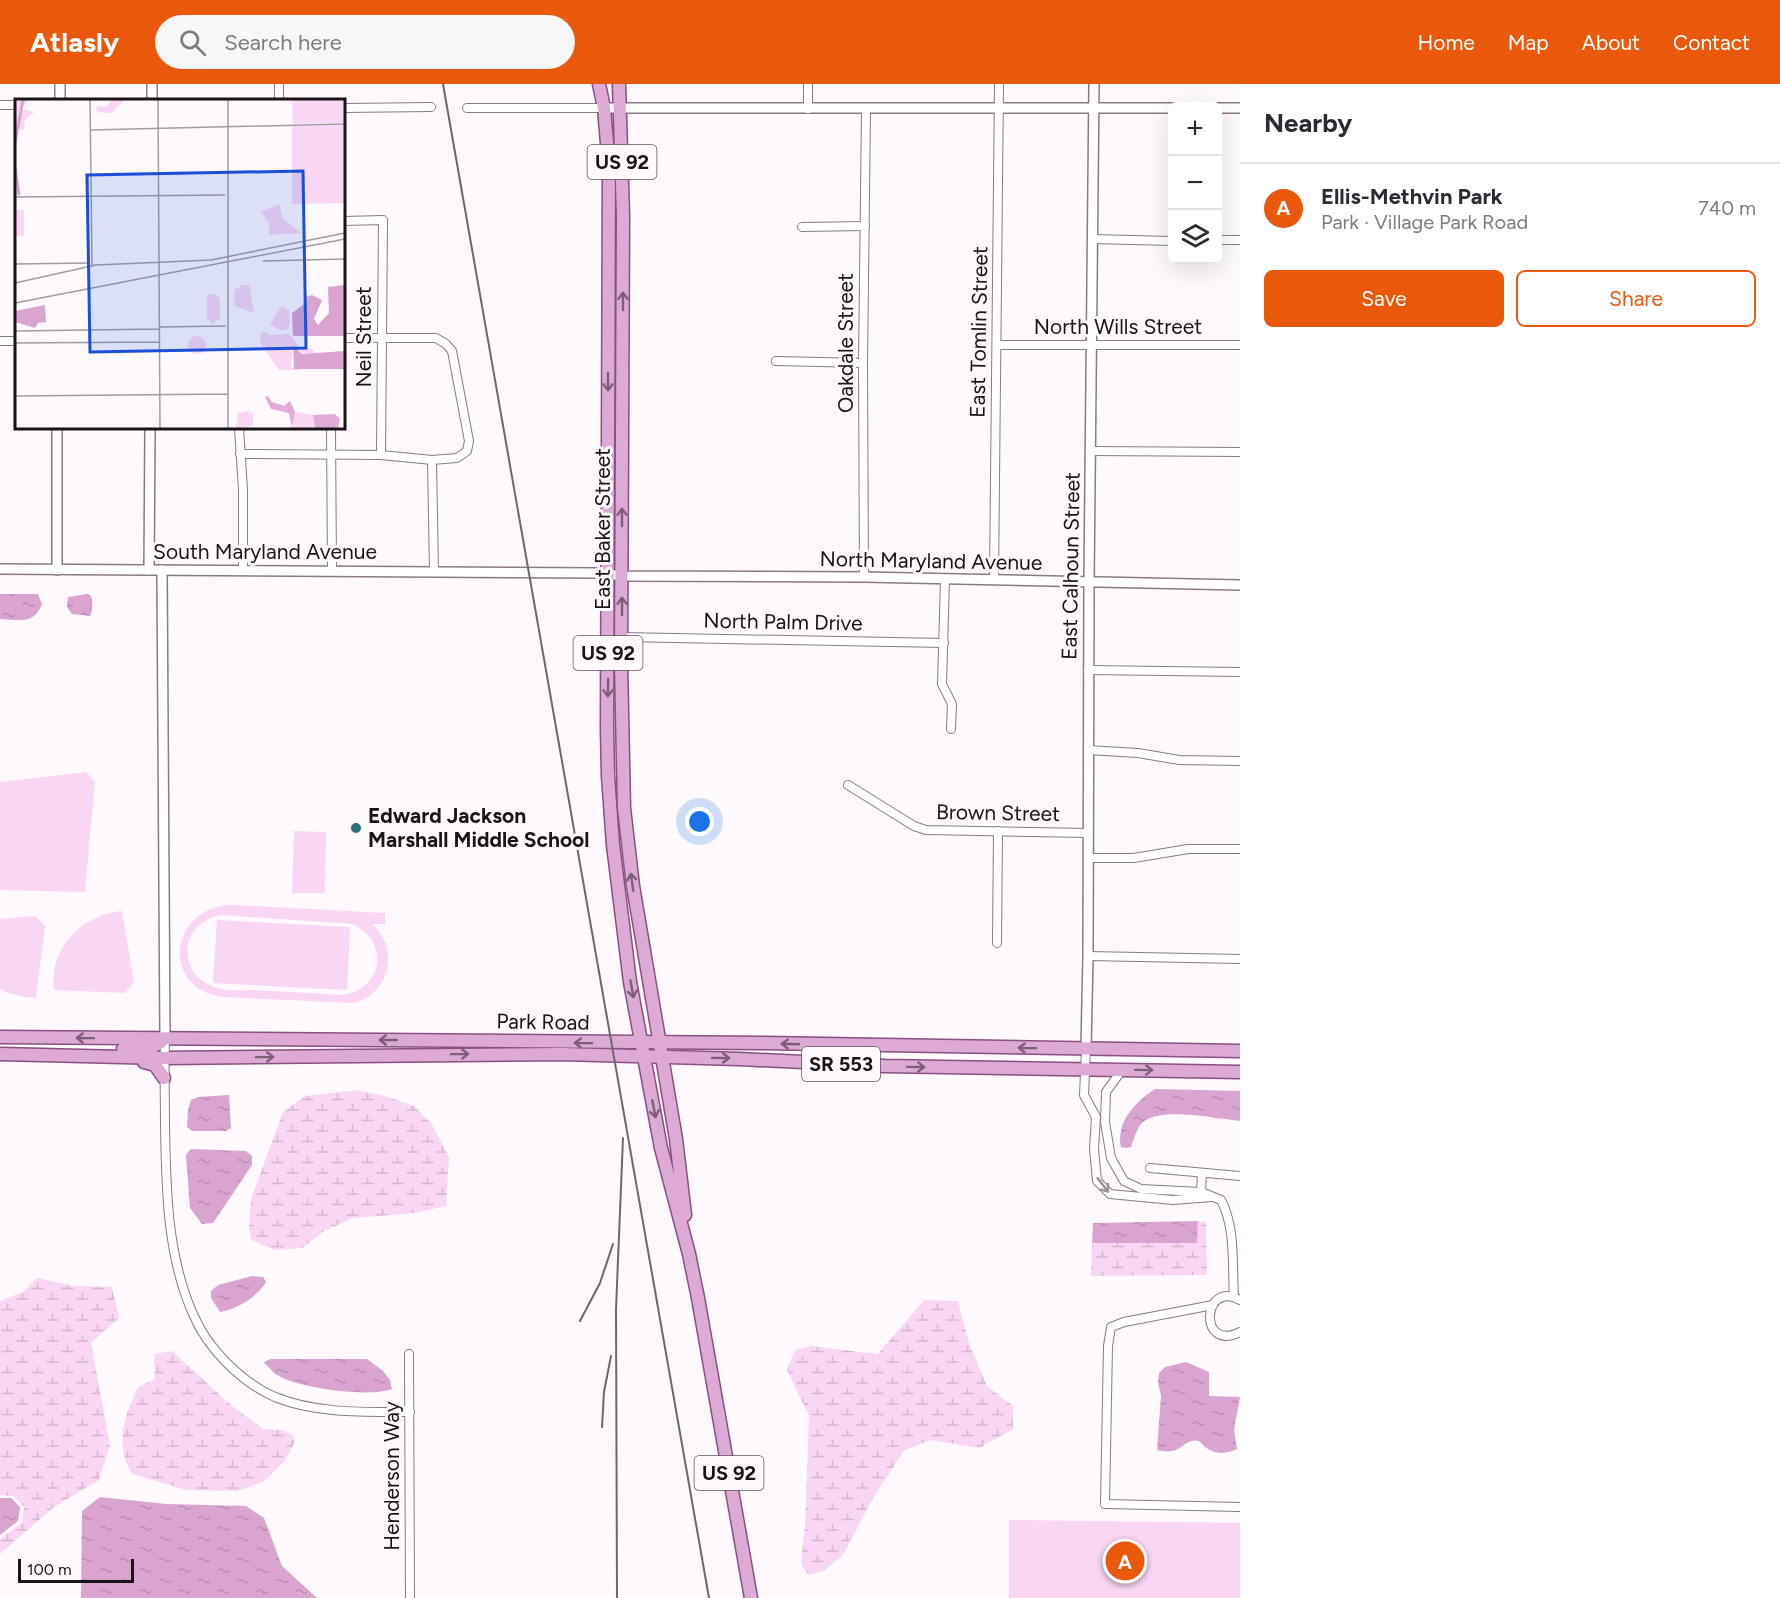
<!DOCTYPE html>
<html lang="en">
<head>
<meta charset="utf-8">
<style>
  body { margin:0; font-family:Figtree,sans-serif; background:#f7f7f7; color:#2b2b33 }
  .controls { position:absolute; right:18px; top:18px; display:grid; overflow:hidden; border-radius:9px; box-shadow:0 6px 24px #0002 }
  .controls button { width:54px; height:54px; display:grid; place-items:center; padding:0; border:0; border-bottom:2px solid #e1e1e2; background:#fff; color:#2b2b33; font:30px sans-serif }
  .scale { position:absolute; left:18px; bottom:15px; width:116px; box-sizing:border-box; padding-left:6px; border:3px solid #1a1318; border-top:0; font-size:16px; line-height:21px; white-space:nowrap; color:#1a1318; -webkit-text-stroke:4px #fdf9fc; paint-order:stroke }
  .you { position:absolute; left:700px; top:738px; width:21px; height:21px; margin:-15px; border:4px solid #fff; border-radius:50%; background:#1a73e8; box-shadow:0 0 0 9px #1a73e833 }
  .badge { display:grid; place-items:center; width:39px; height:39px; border-radius:50%; background:#ea580c; color:#fff; font-size:20px; font-weight:700 }
  .pin { position:absolute; translate:-50% -50%; border:3px solid #fff; box-shadow:0 2px 6px #0006 }
  .list { margin:0; padding:0; list-style:none }
  h2 { display:flex; justify-content:space-between; align-items:center; height:78px; margin:0; padding:0 24px; font-size:26px }
  h2 small { font-size:20px; font-weight:400; color:#7c7c81 }
  .list li { display:grid; grid-template-columns:39px 1fr auto; gap:18px; align-items:center; box-sizing:border-box; height:90px; padding:0 24px; border-top:2px solid #e1e1e2 }
  .list b { display:block; font-size:22px; white-space:nowrap }
  .list p { margin:0; font-size:20px; white-space:nowrap; color:#7c7c81 }
  .list em { font-size:20px; font-style:normal; color:#7c7c81 }
  .actions { display:flex; gap:12px; padding:18px 24px }
  .actions a { flex:1; padding:14px 0; border:2px solid #ea580c; border-radius:9px; text-align:center; font-size:21px; color:#ea580c }
  .actions .main { background:#ea580c; color:#fff }
  .icon { flex:none; width:33px; height:33px; fill:none; stroke:currentColor; stroke-width:2; stroke-linecap:round; stroke-linejoin:round }
  .map { position:relative; flex:none; width:1240px; height:1514px; overflow:hidden }
  header { display:flex; align-items:center; gap:36px; box-sizing:border-box; height:84px; padding:0 30px; background:#ea580c; color:#fff }
  header strong { font-size:28px }
  nav { display:flex; gap:33px; margin-inline-start:auto; font-size:21px }
  .search { width:420px; height:54px; background:#f7f7f7; display:flex; align-items:center; gap:15px; box-sizing:border-box; padding:0 21px; border-radius:33px; color:#7c7c81; font-size:22px }
  main { display:flex }
  aside { flex:1; background:#fff }
  .map>svg:first-child { display:block }
  .green { fill:#f9d6f3; fill-rule:evenodd }
  .wetland { fill:url(#wetland-marsh) }
  .water { fill:url(#water-ripples) }
  .lines { fill:none; stroke-linecap:round; stroke-linejoin:round }
  .minor-casing { stroke:#8c7988; stroke-width:10 }
  .tertiary-casing { stroke:#8c7988; stroke-width:12 }
  .primary-casing { stroke:#8a5081; stroke-width:15 }
  .minor { stroke:#fff; stroke-width:8 }
  .tertiary { stroke:#fff; stroke-width:9 }
  .primary { stroke:#ddaad6; stroke-width:12 }
  .rail { stroke:#6d686c; stroke-width:2 }
  .oneway { stroke:#7c5e77 }
  .oneway2 { stroke:#989597 }
  .poi-dot { fill:#277272; stroke:#fdf9fc; stroke-width:2 }
  .labels { text-anchor:middle; stroke-width:6; stroke-linejoin:round; paint-order:stroke }
  .shield { fill:#fdf9fc; stroke:#5e585c; stroke-width:1.5 }
  .shield-label { font-size:20px; font-weight:bold; fill:#1a1318 }
  .street-label { font-size:21px; fill:#1a1318; stroke:#fdf9fc }
  .poi-label { font-size:21px; font-weight:bold; fill:#1a1318; stroke:#fdf9fc; text-anchor:start }
  .inset-river { fill:none; stroke:#d9a4d0; stroke-width:3 }
  .inset-road { fill:none; stroke:#a29da1; stroke-width:1.5 }
  .view { fill:#1d4ed8; fill-opacity:0.15; stroke:#1d4ed8; stroke-width:3 }
  .inset-edge { fill:none; stroke:#1a1318; stroke-width:3 }
</style>
</head>
<body>
<header>
<strong>Atlasly</strong>
<div class="search"><svg class="icon" aria-label="search" viewBox="0 0 24 24"><circle cx="10" cy="10" r="6"/><path d="M15 15l6 6"/></svg>Search here</div>
<nav><a>Home</a><a>Map</a><a>About</a><a>Contact</a></nav>
</header>
<main>
<div class="map">
<svg width="1240" height="1514" viewBox="0 0 1240 1514">
  <defs>
    <pattern id="wetland-marsh" width="20" height="14" patternUnits="userSpaceOnUse" patternTransform="scale(1.5)"><rect width="20" height="14" fill="#f9d6f3"/><path d="M1 5h8M5 5V1M11 12h8M15 12V8" fill="none" stroke="#d5b7d0"/></pattern>
    <pattern id="water-ripples" width="26" height="14" patternUnits="userSpaceOnUse" patternTransform="scale(1.5)"><rect width="26" height="14" fill="#d9a4d0"/><path d="M2 4q2-2 4 0t4 0M15 11q2-2 4 0t4 0" fill="none" stroke="#ba8cb2"/></pattern>
  </defs>
  <rect width="100%" height="100%" fill="#fdf9fc"/>
  <g class="green">
    <polygon points="86,688 95,698 85,808 0,806 0,698"/>
    <polygon points="294,747 326,748 325,809 292,809"/>
    <path d="M233,821L385,829V840H373C379,847 385,855 387,865C393,889 376,916 352,919L224,913C159,906 169,821 233,821ZM220,831L352,840C390,856 384,906 342,911C312,909 283,908 253,906C240,906 224,908 212,902C195,896 185,879 188,861C191,844 205,835 220,831Z"/>
    <path d="M122,827L134,898L125,909L54,906C48,864 83,830 122,827Z"/>
    <path d="M35,832L45,842L36,914C23,913 11,911 0,905V835Z"/>
    <polygon points="217,836 350,843 347,906 213,899"/>
    <polygon points="1009,1436 1240,1439 1240,1514 1009,1514"/>
  </g>
  <g class="wetland">
    <polygon points="358,1006 385,1012 414,1022 431,1039 449,1073 446,1122 415,1129 353,1134 324,1147 302,1164 275,1166 251,1156 249,1145 251,1115 283,1028 305,1012"/>
    <polygon points="1198,1137 1206,1138 1207,1191 1091,1192 1092,1159 1197,1159"/>
    <polygon points="37,1194 74,1202 112,1203 119,1234 91,1259 110,1361 99,1396 54,1423 0,1470 0,1455 22,1439 24,1423 14,1412 0,1411 0,1217 23,1208"/>
    <polygon points="924,1216 958,1217 969,1259 987,1302 1013,1322 1013,1345 979,1364 930,1356 904,1367 873,1414 843,1471 824,1487 808,1491 801,1479 805,1441 809,1332 787,1286 795,1266 811,1262 878,1270"/>
    <path d="M172,1267L232,1322L263,1345L283,1346L294,1352L295,1358L286,1375L265,1397L238,1407L186,1406L132,1390C118,1368 121,1340 132,1317C134,1314 135,1307 138,1304C142,1300 150,1298 155,1295L154,1270Z"/>
  </g>
  <g class="water">
    <path d="M0,510H38L42,520C34,541 19,536 0,535Z"/>
    <path d="M87,510L91,512C93,518 93,526 90,532L72,530L67,523L68,513Z"/>
    <path d="M1155,1005L1240,1007V1037C1215,1035 1157,1021 1140,1041C1136,1047 1133,1057 1131,1063L1126,1064L1121,1063C1116,1038 1135,1018 1155,1005Z"/>
    <polygon points="229,1011 231,1044 226,1047 192,1047 187,1043 188,1026 191,1016 198,1013"/>
    <polygon points="191,1065 246,1067 252,1072 252,1081 213,1139 202,1140 190,1124 186,1071"/>
    <polygon points="1198,1137 1197,1159 1092,1159 1093,1139"/>
    <path d="M252,1192L263,1193L266,1198C257,1213 237,1225 220,1228L211,1214V1207L218,1201Z"/>
    <path d="M270,1275H367L383,1287L390,1296L392,1305C370,1314 293,1304 274,1289C271,1286 268,1282 264,1279Z"/>
    <path d="M1186,1278L1209,1288V1312L1240,1313L1234,1345L1237,1365C1226,1370 1216,1371 1205,1363C1203,1361 1201,1358 1198,1357C1188,1354 1181,1366 1172,1367C1167,1368 1162,1367 1157,1366L1161,1312L1158,1298L1159,1289L1165,1283Z"/>
    <polygon points="100,1413 166,1420 246,1422 264,1434 282,1482 317,1514 81,1514 82,1427"/>
    <polygon points="0,1414 11,1414 20,1423 18,1437 0,1451"/>
  </g>
  <g class="lines">
    <defs>
      <g id="minor">
        <polyline points="808,0 808,25"/>
        <polyline points="279,16 279,0"/>
        <polyline points="0,21 16,21"/>
        <polyline points="344,24 431,23"/>
        <polyline points="467,24 604,24"/>
        <polyline points="344,137 383,136 381,371"/>
        <polyline points="802,143 865,142"/>
        <polyline points="1092,155 1172,157"/>
        <polyline points="1218,156 1240,156"/>
        <polyline points="0,257 16,257"/>
        <polyline points="997,261 1240,261"/>
        <polyline points="776,277 863,279"/>
        <polyline points="239,344 243,406 243,486"/>
        <polyline points="331,344 332,487"/>
        <polyline points="1090,367 1240,368"/>
        <polyline points="240,370 381,371 432,376 457,374 467,367 469,357 452,267 446,260 436,254 344,254"/>
        <polyline points="432,376 434,488"/>
        <polyline points="864,493 863,279 866,26"/>
        <polyline points="945,495 942,600 952,620 951,645"/>
        <polyline points="994,496 999,0"/>
        <polyline points="622,553 944,559"/>
        <polyline points="1088,586 1240,588"/>
        <polyline points="1088,666 1138,669 1179,676 1240,677"/>
        <polyline points="848,701 914,742 926,746 1088,749"/>
        <polyline points="1088,774 1134,774 1188,765 1240,765"/>
        <polyline points="997,859 998,747"/>
        <polyline points="1088,872 1240,875"/>
        <path d="M165,955C164,984 165,1013 165,1042C166,1104 167,1172 193,1230C207,1264 241,1298 275,1313C317,1330 366,1328 410,1328"/>
        <polyline points="1086,965 1084,1011 1096,1033 1094,1065 1097,1097 1110,1110 1173,1116 1212,1113"/>
        <path d="M1122,986L1106,1008L1105,1038L1111,1074L1124,1097L1141,1105L1201,1108L1221,1116C1236,1144 1232,1182 1234,1213"/>
        <polyline points="1150,1084 1240,1092"/>
        <polyline points="1201,1108 1202,1089"/>
        <path d="M1240,1216C1202,1195 1198,1269 1240,1248"/>
        <polyline points="1213,1221 1124,1238 1111,1243 1108,1262 1105,1420 1240,1423"/>
        <polyline points="409,1270 410,1514"/>
      </g>
      <g id="tertiary">
        <polyline points="60,16 60,0"/>
        <polyline points="152,16 152,0"/>
        <polyline points="604,24 1172,24"/>
        <polyline points="1218,24 1240,24"/>
        <polyline points="0,485 601,489 622,492 864,493 1240,501"/>
        <polyline points="57,486 57,344"/>
        <polyline points="149,486 150,344"/>
        <polyline points="162,486 165,955"/>
        <polyline points="1086,965 1088,872 1089,498 1094,0"/>
      </g>
      <g id="primary">
        <polyline points="599,0 604,24 609,82 607,645 608,692 613,761 630,898 661,1064 689,1170 698,1214 751,1514"/>
        <polyline points="619,0 623,132 621,579 624,724 633,802 676,1055 685,1131"/>
        <polyline points="0,953 764,959 1240,967"/>
        <polyline points="123,965 153,963 161,958"/>
        <polyline points="0,970 164,974 562,970 739,975 885,982 1240,988"/>
        <polyline points="144,978 155,981 164,994"/>
      </g>
    </defs>
    <use href="#minor" class="minor-casing"/>
    <use href="#tertiary" class="tertiary-casing"/>
    <use href="#primary" class="primary-casing"/>
    <use href="#minor" class="minor"/>
    <use href="#tertiary" class="tertiary"/>
    <use href="#primary" class="primary"/>
    <g class="rail">
      <polyline points="443,0 709,1514"/>
      <polyline points="580,1237 600,1199 613,1160"/>
      <polyline points="602,1343 604,1308 611,1272"/>
      <polyline points="617,1514 616,1225 623,1054"/>
    </g>
  </g>
  <defs><path id="oneway-shaft" d="M-6 0H5M1.5-3L5.5 0L1.5 3" fill="none" stroke-width="1.6" stroke-linecap="round" stroke-linejoin="round" transform="scale(1.5)"/></defs>
  <g class="oneway">
    <use href="#oneway-shaft" transform="translate(623 217) rotate(-90)"/>
    <use href="#oneway-shaft" transform="translate(608 298) rotate(90)"/>
    <use href="#oneway-shaft" transform="translate(622 433) rotate(-90)"/>
    <use href="#oneway-shaft" transform="translate(622 522) rotate(-90)"/>
    <use href="#oneway-shaft" transform="translate(608 604) rotate(91)"/>
    <use href="#oneway-shaft" transform="translate(632 798) rotate(-98)"/>
    <use href="#oneway-shaft" transform="translate(632 905) rotate(80)"/>
    <use href="#oneway-shaft" transform="translate(85 954) rotate(-179)"/>
    <use href="#oneway-shaft" transform="translate(388 956) rotate(-180)"/>
    <use href="#oneway-shaft" transform="translate(583 959) rotate(-179)"/>
    <use href="#oneway-shaft" transform="translate(790 960) rotate(-178)"/>
    <use href="#oneway-shaft" transform="translate(1027 964) rotate(-179)"/>
    <use href="#oneway-shaft" transform="translate(460 970) rotate(-1)"/>
    <use href="#oneway-shaft" transform="translate(265 973) rotate(-1)"/>
    <use href="#oneway-shaft" transform="translate(721 974) rotate(1)"/>
    <use href="#oneway-shaft" transform="translate(916 983) rotate(1)"/>
    <use href="#oneway-shaft" transform="translate(1144 986) rotate(1)"/>
    <use href="#oneway-shaft" transform="translate(654 1025) rotate(79)"/>
  </g>
  <use class="oneway2" href="#oneway-shaft" transform="translate(1103 1101) rotate(52)"/>
  <circle class="poi-dot" cx="356" cy="744" r="6"/>
  <g class="labels">
    <g class="shield">
      <rect x="587.5" y="61" width="69" height="34" rx="4.5"/>
      <rect x="573.5" y="552" width="69" height="34" rx="4.5"/>
      <rect x="802" y="963" width="78" height="34" rx="4.5"/>
      <rect x="694.5" y="1372" width="69" height="34" rx="4.5"/>
    </g>
    <g class="shield-label">
      <text x="622" y="85">US 92</text>
      <text x="608" y="576">US 92</text>
      <text x="841" y="987">SR 553</text>
      <text x="729" y="1396">US 92</text>
    </g>
    <g class="street-label">
      <text x="1118" y="250">North Wills Street</text>
      <text transform="translate(979 248) rotate(-89)" y="7">East Tomlin Street</text>
      <text transform="translate(364 253) rotate(-90)" y="7">Neil Street</text>
      <text transform="translate(846 259) rotate(-90)" y="7">Oakdale Street</text>
      <text transform="translate(603 445) rotate(-90)" y="7">East Baker Street</text>
      <text x="265" y="475">South Maryland Avenue</text>
      <text transform="translate(931 477) rotate(1)" y="7">North Maryland Avenue</text>
      <text transform="translate(1071 482) rotate(-89)" y="7">East Calhoun Street</text>
      <text transform="translate(783 538) rotate(1)" y="7">North Palm Drive</text>
      <text transform="translate(998 729) rotate(1)" y="7">Brown Street</text>
      <text transform="translate(543 938) rotate(1)" y="7">Park Road</text>
      <text transform="translate(392 1392) rotate(-90)" y="7">Henderson Way</text>
    </g>
    <g class="poi-label">
      <text x="368" y="739">Edward Jackson<tspan x="368" dy="24">Marshall Middle School</tspan></text>
    </g>
  </g>
  <g transform="translate(15 15)">
    <rect width="330" height="330" fill="#fdf9fc"/>
    <path d="M277,1H330V24L278,25ZM330,26V104L277,105V27ZM0,111H9V137H0ZM201,195L205,200V220L197,225L192,219V196ZM173 246a9 9 0 1 1 18 0a9 9 0 1 1-18 0Z" fill="#f9d6f3"/>
    <path d="M253,297L257,303L269,307L275,302L280,313L277,329L274,314L256,310L250,298ZM320,315L325,320L323,329H300L298,316Z" fill="#e1abd8"/>
    <path d="M0,1H13L1,16L9,11L19,13L10,21L9,30H0ZM97,1H109L97,14L82,13L81,7L91,8ZM264,105L268,120L286,134L254,136V124L246,113ZM227,186H234L239,214L219,207L220,191ZM267,207L274,211L275,223L273,230L266,232L255,225ZM251,233L254,236L274,235L285,249L297,250L303,256L288,254L278,246L276,268L287,271H264L245,244L246,234ZM234,312L238,314V327L221,329L223,314ZM280,313L298,316L300,329H277Z" fill="#f9d6f3"/>
    <path d="M330,186V237H278L277,214L288,206L291,198L297,196L307,201L299,220L303,226L314,214L313,188ZM30,206L31,223L23,224L20,229L0,223V212ZM278,246L287,255L330,252V270H279Z" fill="#d9a4d0"/>
    <path class="inset-river" d="M0,44L8,1M0,68L4,96"/>
    <path class="inset-road" d="M75,1L77,166M143,1L145,329M213,1V329M75,31L330,25M0,98L210,96M248,162L330,160M0,165L74,164M0,184L81,166L196,161L330,134M0,204L330,140M144,228L211,227M0,232L144,230M0,244L144,243M0,297L213,295"/>
    <path class="view" d="M288,72L291,249L75,253L72,76Z"/>
    <rect width="330" height="330" class="inset-edge"/>
  </g>
</svg>
<div class="controls">
<button>+</button>
<button>−</button>
<button><svg class="icon" aria-label="layers" viewBox="0 0 24 24"><path d="M12 4l9 5-9 5-9-5zM3 14l9 5 9-5"/></svg></button>
</div>
<div class="scale">100 m</div>
<div class="you"></div>
<div class="pin badge" style="left:1125px;top:1477px">A</div>
</div>
<aside>
<h2>Nearby<small></small></h2>
<ul class="list">
<li><span class="badge">A</span><div><b>Ellis-Methvin Park</b><p>Park · Village Park Road</p></div><em>740 m</em></li>
</ul>
<div class="actions"><a class="main">Save</a><a>Share</a></div>
</aside>
</main>
</body>
</html>
